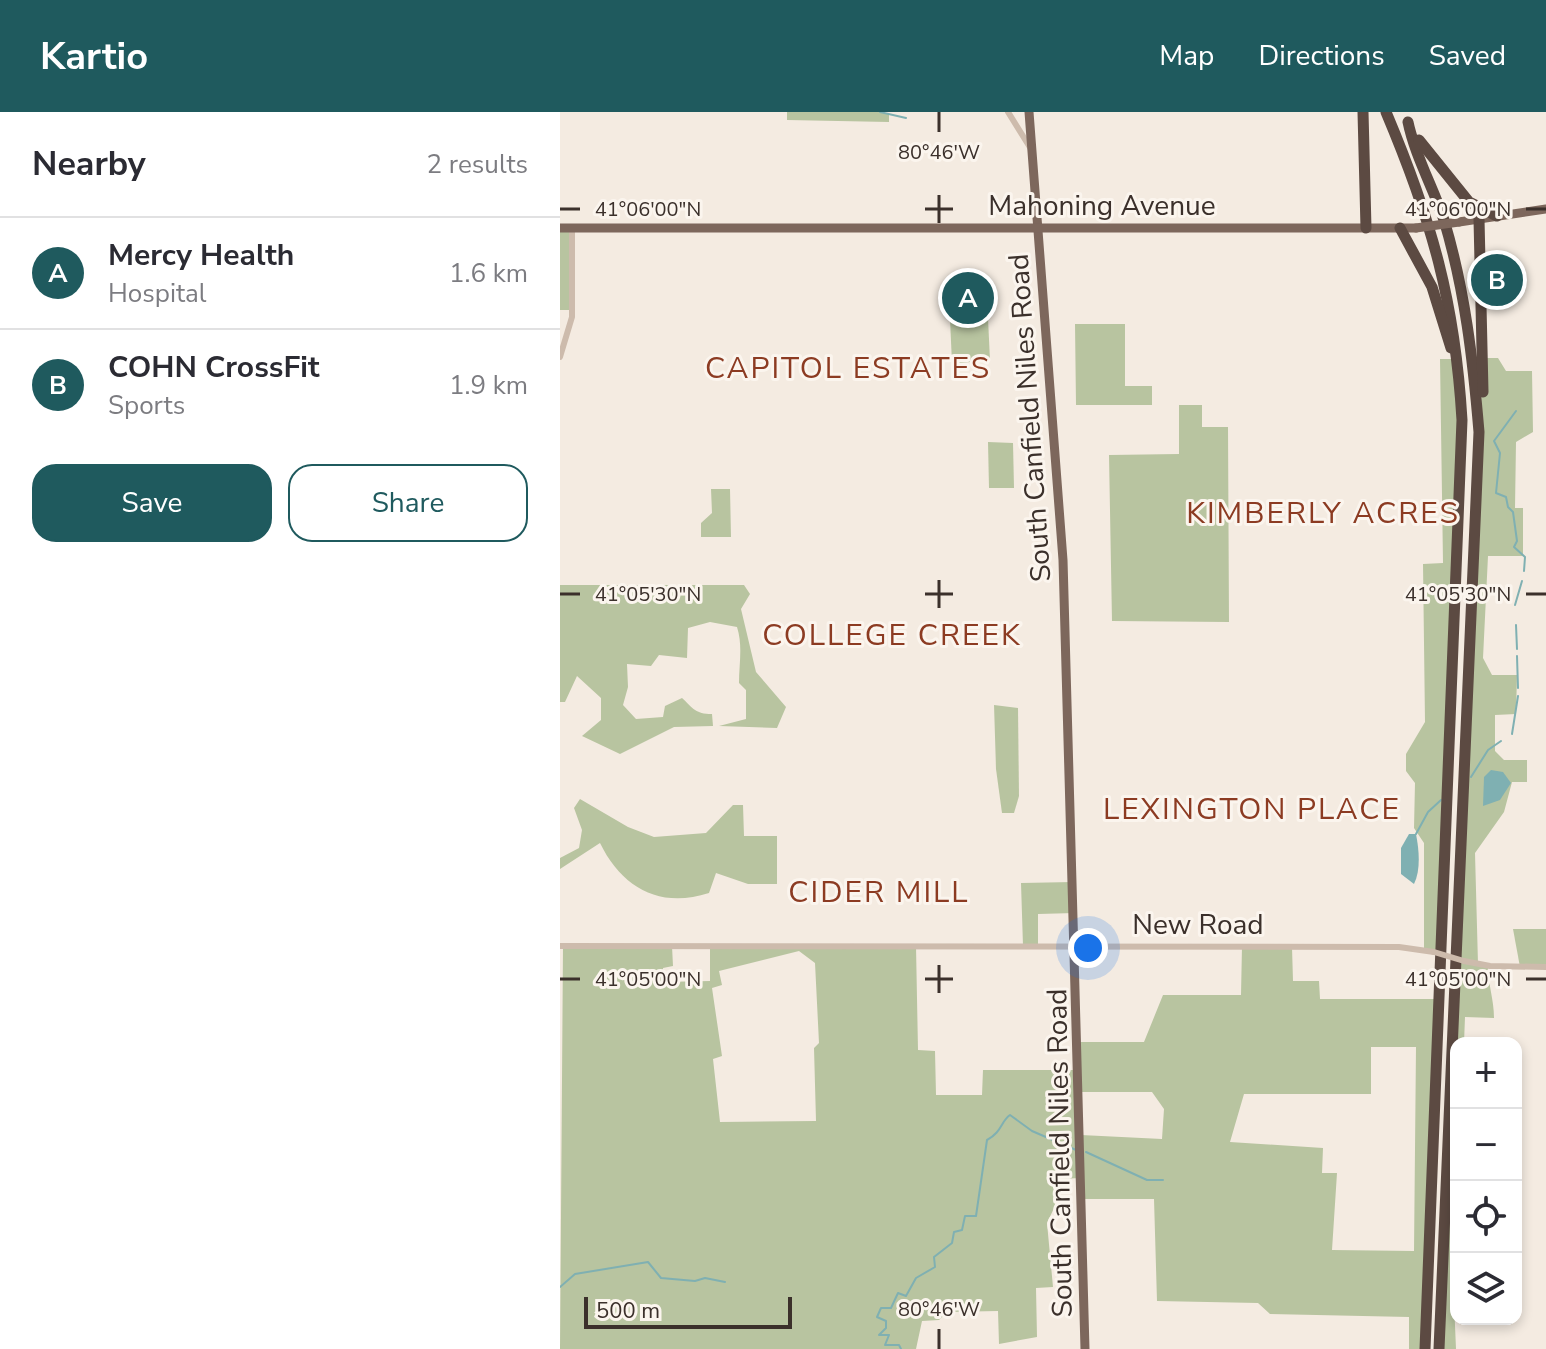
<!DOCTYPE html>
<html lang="en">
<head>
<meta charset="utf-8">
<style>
  body { margin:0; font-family:"Nunito Sans",sans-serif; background:#f2f2f3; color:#2b2b33 }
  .controls { position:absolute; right:24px; bottom:24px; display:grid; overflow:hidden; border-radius:16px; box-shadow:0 4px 12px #0003 }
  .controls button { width:72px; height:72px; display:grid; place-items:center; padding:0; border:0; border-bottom:2px solid #e1e1e2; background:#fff; color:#2b2b33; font:40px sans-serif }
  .scale { position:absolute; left:24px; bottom:20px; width:208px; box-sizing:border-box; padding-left:8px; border:4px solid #3b302b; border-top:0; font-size:22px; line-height:28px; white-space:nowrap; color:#3b302b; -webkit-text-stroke:6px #fbf5ee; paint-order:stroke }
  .you { position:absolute; left:528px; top:836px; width:28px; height:28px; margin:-20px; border:6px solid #fff; border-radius:50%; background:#1a73e8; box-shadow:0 0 0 12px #1a73e833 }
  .badge { display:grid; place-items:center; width:52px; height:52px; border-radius:50%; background:#1f5a5e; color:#fff; font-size:26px; font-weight:700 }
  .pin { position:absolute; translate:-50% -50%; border:4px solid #fff; box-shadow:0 2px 8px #0006 }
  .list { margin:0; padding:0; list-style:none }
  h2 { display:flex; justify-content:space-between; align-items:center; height:104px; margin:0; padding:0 32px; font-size:34px }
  h2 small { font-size:26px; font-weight:400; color:#7c7c81 }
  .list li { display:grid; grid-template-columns:52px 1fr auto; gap:24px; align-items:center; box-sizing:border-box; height:112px; padding:0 32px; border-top:2px solid #e1e1e2 }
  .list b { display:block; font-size:30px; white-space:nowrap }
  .list p { margin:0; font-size:26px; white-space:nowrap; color:#7c7c81 }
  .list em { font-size:26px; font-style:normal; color:#7c7c81 }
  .actions { display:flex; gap:16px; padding:24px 32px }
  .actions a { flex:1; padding:18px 0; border:2px solid #1f5a5e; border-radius:24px; text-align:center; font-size:28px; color:#1f5a5e }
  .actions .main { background:#1f5a5e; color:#fff }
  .icon { flex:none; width:44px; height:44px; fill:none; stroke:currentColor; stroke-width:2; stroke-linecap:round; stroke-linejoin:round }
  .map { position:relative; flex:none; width:986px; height:1237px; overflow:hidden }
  header { display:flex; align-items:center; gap:48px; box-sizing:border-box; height:112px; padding:0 40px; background:#1f5a5e; color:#fff }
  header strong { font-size:38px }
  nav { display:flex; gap:44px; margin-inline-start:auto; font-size:28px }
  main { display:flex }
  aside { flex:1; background:#fff }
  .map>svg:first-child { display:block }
  .green { fill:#b8c4a0; fill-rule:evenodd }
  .water { fill:#7fb0b2 }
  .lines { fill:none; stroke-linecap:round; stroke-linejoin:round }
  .stream { stroke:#7fb0b2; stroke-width:2 }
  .minor { stroke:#cdbbac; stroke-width:6 }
  .major { stroke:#7d675c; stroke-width:9 }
  .highway { stroke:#5c4a42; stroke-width:11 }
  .minor-bridge { stroke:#cdbbac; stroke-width:6 }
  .major-bridge { stroke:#7d675c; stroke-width:9 }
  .ticks { fill:none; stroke:#3b302b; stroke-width:3 }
  .labels { text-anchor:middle; stroke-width:6; stroke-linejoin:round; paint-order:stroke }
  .street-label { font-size:28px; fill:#3b302b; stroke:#fbf5ee }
  .neighbourhood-label { font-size:30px; letter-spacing:2px; fill:#8c3b22; stroke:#fbf5ee }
  .ticks-label { font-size:20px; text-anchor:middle; fill:#3b302b; stroke:#fbf5ee; stroke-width:6; stroke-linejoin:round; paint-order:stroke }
</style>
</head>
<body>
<header>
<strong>Kartio</strong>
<nav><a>Map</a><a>Directions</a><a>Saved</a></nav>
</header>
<main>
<aside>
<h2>Nearby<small>2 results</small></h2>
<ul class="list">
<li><span class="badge">A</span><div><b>Mercy Health</b><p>Hospital</p></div><em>1.6 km</em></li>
<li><span class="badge">B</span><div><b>COHN CrossFit</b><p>Sports</p></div><em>1.9 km</em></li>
</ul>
<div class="actions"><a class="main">Save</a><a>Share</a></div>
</aside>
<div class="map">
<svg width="986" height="1237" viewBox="0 0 986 1237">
  <rect width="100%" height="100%" fill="#f4ebe1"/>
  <g class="green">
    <polygon points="227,0 320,0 329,2 329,10 227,8"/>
    <rect x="0" y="116" width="12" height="82"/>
    <polygon points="428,206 430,249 392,251 390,207"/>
    <polygon points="515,212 565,212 565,274 592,274 592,293 516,293"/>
    <path d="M923,246H938L946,259H972L973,320L956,330L955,396H963V444H928L923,546L932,563H957L956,602L935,603V639L944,648H967V670H952L944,700L915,741L918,852L928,854C928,873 934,887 934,906L905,905L904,931H896V1164L893,1166L896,1237H879Z"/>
    <polygon points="880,247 893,247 900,280 882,843 864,838 864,731 854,716 855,671 846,659 846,642 865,610 863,452 883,451"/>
    <polygon points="619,293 642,293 642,315 668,315 669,510 552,509 549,343 619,342"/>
    <polygon points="428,330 453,331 454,376 429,376"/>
    <polygon points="151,377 170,377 171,425 141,425 141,411 152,401"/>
    <path d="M0,473H184L190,482L181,497L196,560L226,595L217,616L159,614L186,607V578L179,571C179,552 183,534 177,515L150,510L128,516L127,546L99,543L91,554L67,552L68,575L63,593L76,607L103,605L105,594L122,586C133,596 135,602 152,602L153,614L114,615L60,642L22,624L41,608V586L17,564L5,590H0Z"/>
    <polygon points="434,593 458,596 459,684 454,701 442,701 436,657"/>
    <path d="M20,687L68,715L94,725L146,721L173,693H183L184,724H217V772H188L156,761L149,781C100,797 62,776 40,731L0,757V746L19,736L22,718L14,696Z"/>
    <polygon points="513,770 515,801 478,802 478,834 463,834 461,771"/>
    <polygon points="953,817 986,817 986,855 960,855"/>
    <path d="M3,834H112L113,854L103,856L104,870L150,869V834H356L358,938L375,939L376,983H422L423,958H519L518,930H584L603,883H681L682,834L732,835L733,869H759L760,887H880L865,1237H849V1205L710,1202L698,1191L597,1189L594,1087H523L522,1066L495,1067V1094L487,1111L493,1175L476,1176L477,1225L439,1232L438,1199L388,1200L379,1208L362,1209L356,1237H0ZM239,839L255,851L259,931L254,936L256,1009L160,1010L153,947L162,944L152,876L162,873L159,859ZM811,935H856L854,1139L772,1138L777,1061H762L763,1036L670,1030L684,982H811ZM520,980H592L604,997L602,1027L521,1023Z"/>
  </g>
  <g class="water">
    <polygon points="931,658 943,660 951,671 940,688 923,694 924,665"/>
    <path d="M849,722H856C859,737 861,758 854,772L841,762V736Z"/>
  </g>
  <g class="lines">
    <g class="stream">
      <polyline points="320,0 346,6"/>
      <polyline points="956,299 934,329 940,341 936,381 946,385 948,395 953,400 957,429 954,435 965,445 964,459"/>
      <polyline points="955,493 962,469"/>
      <polyline points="956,513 957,537"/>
      <polyline points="957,544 958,576"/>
      <polyline points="952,622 958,584"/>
      <polyline points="911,665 928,638 941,629"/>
      <polyline points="856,722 868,700 881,688"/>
      <polyline points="526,1040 587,1068 603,1068"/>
      <polyline points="0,1175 15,1162 88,1150 101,1166 135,1169 145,1166 165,1170"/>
      <path d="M341,1237L339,1233H325L329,1223H319L326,1216V1209L317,1205L321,1196H331L338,1181L346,1184L356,1166L375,1155L374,1145L392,1131L394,1120L402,1118L405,1104H416L427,1028C442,1020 441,1009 450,1003L472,1019L516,1038"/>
    </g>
    <g class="minor">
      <polyline points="448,0 471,37"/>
      <polyline points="0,245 12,205 12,116"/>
      <polyline points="0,834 839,835 874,840"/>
      <polyline points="904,849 930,854 986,855"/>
    </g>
    <g class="major">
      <polyline points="469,0 503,448 525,1237"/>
      <polyline points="899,110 986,97"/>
      <polyline points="0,116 856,116"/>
    </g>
    <g class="highway">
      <polyline points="803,0 806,116"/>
      <path d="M826,0C872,109 895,190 902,308L865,1237"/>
      <path d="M848,10C855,44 873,75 884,108C905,178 913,248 919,320L879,1237"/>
      <polyline points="859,28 909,90 937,104"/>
      <polyline points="919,107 923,280"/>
      <polyline points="840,116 872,175 891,236"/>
    </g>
    <polyline class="minor-bridge" points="874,840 904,849"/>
    <polyline class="major-bridge" points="856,116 899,110"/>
  </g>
  <path class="ticks" d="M379,0V20M379,83V111M0,97H20M365,97H393M966,97H986M379,468V496M0,482H20M365,482H393M966,482H986M379,853V881M0,867H20M365,867H393M966,867H986M379,1217V1237"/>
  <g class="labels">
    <g class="street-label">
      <text x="542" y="103">Mahoning Avenue</text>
      <text transform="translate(469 306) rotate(-94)" y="10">South Canfield Niles Road</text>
      <text x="638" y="822">New Road</text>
      <text transform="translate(499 1041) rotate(-91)" y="10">South Canfield Niles Road</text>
    </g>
    <g class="neighbourhood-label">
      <text x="288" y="266">CAPITOL ESTATES</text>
      <text x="763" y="411">KIMBERLY ACRES</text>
      <text x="332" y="533">COLLEGE CREEK</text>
      <text x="692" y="707">LEXINGTON PLACE</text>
      <text x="319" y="790">CIDER MILL</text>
    </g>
  </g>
  <g class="ticks-label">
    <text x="379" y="47">80°46'W</text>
    <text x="88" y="104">41°06'00"N</text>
    <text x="898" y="104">41°06'00"N</text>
    <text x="88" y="489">41°05'30"N</text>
    <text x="898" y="489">41°05'30"N</text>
    <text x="88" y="874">41°05'00"N</text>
    <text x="898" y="874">41°05'00"N</text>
    <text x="379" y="1204">80°46'W</text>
  </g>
</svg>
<div class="controls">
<button>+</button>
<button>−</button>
<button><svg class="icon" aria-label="locate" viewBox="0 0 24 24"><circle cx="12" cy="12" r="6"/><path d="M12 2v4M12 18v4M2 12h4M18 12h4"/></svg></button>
<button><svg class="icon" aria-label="layers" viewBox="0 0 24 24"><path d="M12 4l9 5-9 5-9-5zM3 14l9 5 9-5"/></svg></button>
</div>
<div class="scale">500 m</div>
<div class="you"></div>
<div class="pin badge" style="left:408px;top:186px">A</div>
<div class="pin badge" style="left:937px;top:168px">B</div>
</div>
</main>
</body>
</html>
